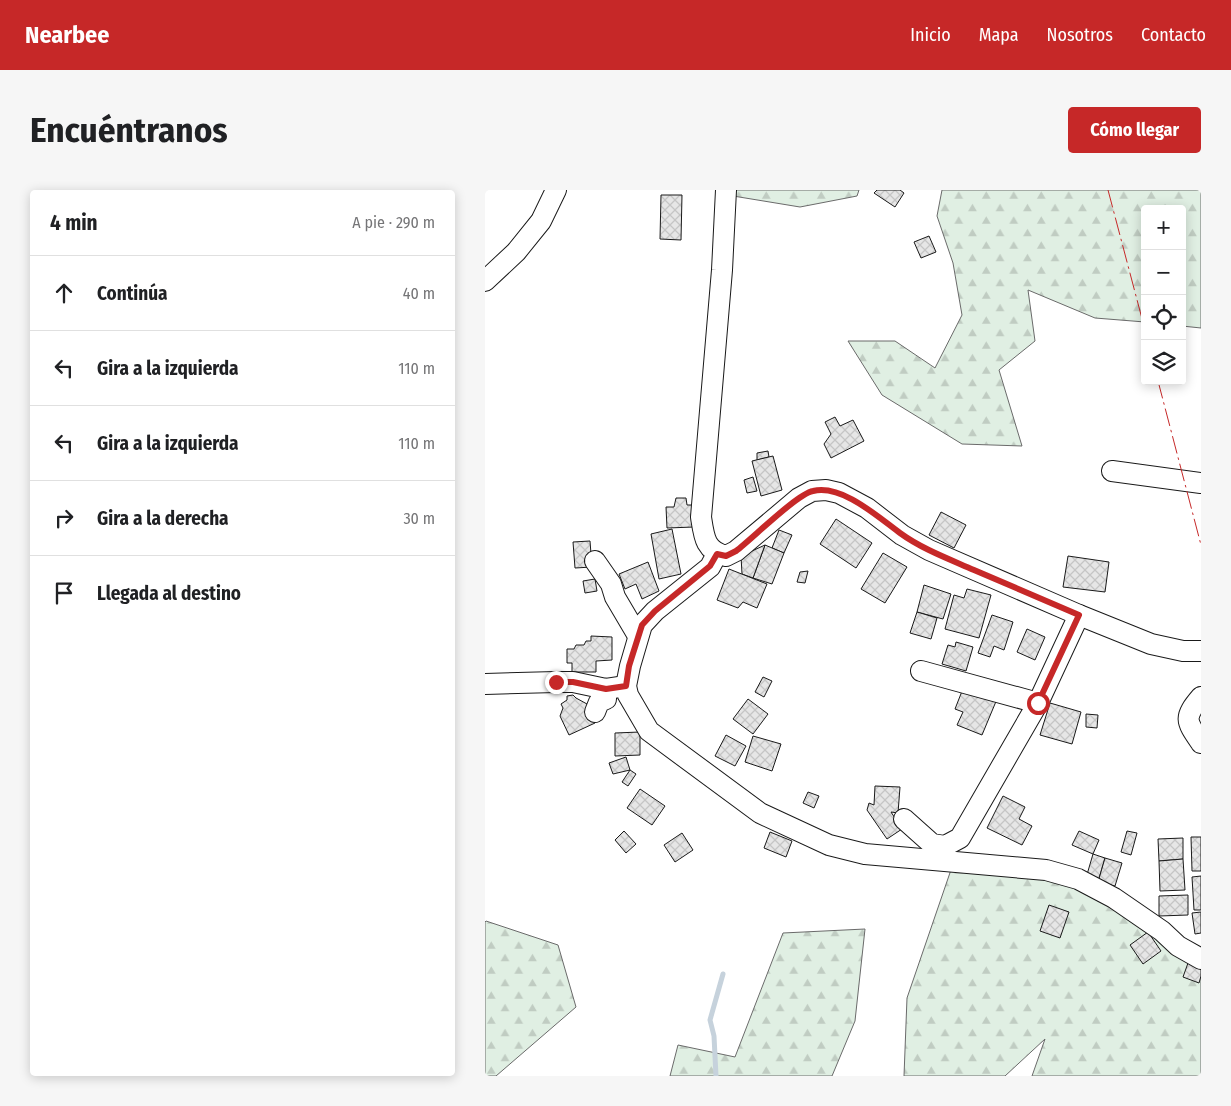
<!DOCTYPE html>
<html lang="es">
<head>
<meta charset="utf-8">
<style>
  body { margin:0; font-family:"Fira Sans Condensed",sans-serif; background:#f6f6f6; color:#202124 }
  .controls { position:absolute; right:15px; top:15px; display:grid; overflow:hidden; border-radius:5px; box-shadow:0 2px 12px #0003 }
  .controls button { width:45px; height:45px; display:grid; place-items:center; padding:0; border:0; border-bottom:1px solid #e0e0e0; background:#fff; color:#202124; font:25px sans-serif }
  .stop { position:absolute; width:15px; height:15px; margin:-11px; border:4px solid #c62828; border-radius:50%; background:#fff }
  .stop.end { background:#c62828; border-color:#fff; box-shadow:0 1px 5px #0008 }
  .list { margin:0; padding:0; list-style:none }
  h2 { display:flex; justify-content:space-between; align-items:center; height:65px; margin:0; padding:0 20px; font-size:21px }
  h2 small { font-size:16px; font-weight:400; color:#757577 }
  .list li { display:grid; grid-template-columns:32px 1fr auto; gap:15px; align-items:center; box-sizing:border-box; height:75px; padding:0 20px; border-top:1px solid #e0e0e0 }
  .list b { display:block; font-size:19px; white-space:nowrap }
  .list em { font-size:16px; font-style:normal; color:#757577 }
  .icon { flex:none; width:28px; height:28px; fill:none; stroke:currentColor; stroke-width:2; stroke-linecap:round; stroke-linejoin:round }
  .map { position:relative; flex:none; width:716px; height:886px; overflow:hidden; border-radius:5px }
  header { display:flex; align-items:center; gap:30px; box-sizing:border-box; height:70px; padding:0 25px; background:#c62828; color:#fff }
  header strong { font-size:24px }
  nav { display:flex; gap:28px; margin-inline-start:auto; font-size:18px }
  .intro { display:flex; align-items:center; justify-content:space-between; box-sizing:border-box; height:120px; padding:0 30px }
  h1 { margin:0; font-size:35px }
  .button { padding:12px 22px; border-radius:5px; background:#c62828; color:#fff; font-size:18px; font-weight:700 }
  main { display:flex; gap:30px; padding:0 30px }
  aside { flex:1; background:#fff; border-radius:5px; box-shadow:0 2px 12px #0003 }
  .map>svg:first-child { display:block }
  .forest { fill:url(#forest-firs); stroke:#6a6a6a }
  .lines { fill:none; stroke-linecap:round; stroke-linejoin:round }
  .stream { stroke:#c6d2dc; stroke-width:5 }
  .building { fill:url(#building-cross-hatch); stroke:#1a1a1a }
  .minor-casing { stroke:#1a1a1a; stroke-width:22 }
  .minor { stroke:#fff; stroke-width:20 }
  .power { stroke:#c62828; stroke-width:1; stroke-dasharray:18 4 2.5 4; stroke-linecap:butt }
  .route { stroke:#c62828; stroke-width:6 }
</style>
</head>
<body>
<header>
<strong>Nearbee</strong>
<nav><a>Inicio</a><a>Mapa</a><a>Nosotros</a><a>Contacto</a></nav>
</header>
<div class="intro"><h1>Encuéntranos</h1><a class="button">Cómo llegar</a></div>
<main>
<aside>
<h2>4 min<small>A pie · 290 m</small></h2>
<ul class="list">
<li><svg class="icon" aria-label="ahead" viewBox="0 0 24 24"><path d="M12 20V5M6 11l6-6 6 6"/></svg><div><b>Continúa</b></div><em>40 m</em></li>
<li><svg class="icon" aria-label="left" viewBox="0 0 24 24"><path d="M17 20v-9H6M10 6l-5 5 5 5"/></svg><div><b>Gira a la izquierda</b></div><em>110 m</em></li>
<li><svg class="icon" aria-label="left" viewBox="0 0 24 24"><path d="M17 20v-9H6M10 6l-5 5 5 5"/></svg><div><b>Gira a la izquierda</b></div><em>110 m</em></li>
<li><svg class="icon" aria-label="right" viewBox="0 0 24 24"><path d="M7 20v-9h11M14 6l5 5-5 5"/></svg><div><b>Gira a la derecha</b></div><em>30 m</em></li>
<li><svg class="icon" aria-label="arrive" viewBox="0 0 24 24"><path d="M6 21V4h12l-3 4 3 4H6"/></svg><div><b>Llegada al destino</b></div></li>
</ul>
</aside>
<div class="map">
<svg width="716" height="886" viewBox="0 0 716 886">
  <defs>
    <pattern id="forest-firs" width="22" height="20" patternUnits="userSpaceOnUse" patternTransform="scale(1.25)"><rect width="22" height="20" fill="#e0efe3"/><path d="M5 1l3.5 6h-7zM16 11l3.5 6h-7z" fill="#c0ccc2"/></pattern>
    <pattern id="building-cross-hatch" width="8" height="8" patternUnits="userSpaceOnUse" patternTransform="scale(1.25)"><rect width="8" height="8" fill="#e6e6e6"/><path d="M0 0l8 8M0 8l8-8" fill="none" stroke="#c5c5c5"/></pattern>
  </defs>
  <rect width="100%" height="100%" fill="#fff"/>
  <g class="forest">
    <polygon points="241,0 374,0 372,6 315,17 242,5"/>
    <polygon points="457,0 716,0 716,138 697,136 697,19 660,19 660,132 610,128 543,100 550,151 514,180 537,256 477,254 397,205 363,151 410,151 450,178 477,125 468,73 452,26"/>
    <polygon points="469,671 561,680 716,769 716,886 547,886 560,849 520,886 419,886 422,808"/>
    <polygon points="1,731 73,755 91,817 11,886 0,886 0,732"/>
    <polygon points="380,739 370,831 347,886 185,886 193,855 250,867 298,743"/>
  </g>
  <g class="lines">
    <polyline class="stream" points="231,886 229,846 225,830 238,784"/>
  </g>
  <g class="building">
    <polygon points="392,0 415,0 419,3 410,17 389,3"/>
    <polygon points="176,5 197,5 196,50 175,49"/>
    <polygon points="444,46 451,62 436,68 429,52"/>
    <polygon points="350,227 355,236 368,230 379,251 346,268 339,254 346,244 340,232"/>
    <polygon points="283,261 284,267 272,270 272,263"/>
    <polygon points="288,266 297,300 276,306 267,271"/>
    <polygon points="268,287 272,301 262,303 259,290"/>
    <polygon points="191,308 201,308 202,315 208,315 209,337 182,338 181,317 189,317"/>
    <polygon points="456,322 481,335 469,358 444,345"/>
    <polygon points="351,329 387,353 371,378 335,354"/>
    <polygon points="187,339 196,384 174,389 166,344"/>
    <polygon points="294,340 307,345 299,363 287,358"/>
    <polygon points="105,351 107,377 90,378 88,352"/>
    <polygon points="280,355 299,363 287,394 268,388"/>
    <polygon points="280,355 268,388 257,384 256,366"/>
    <polygon points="398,363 422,377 400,413 376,399"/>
    <polygon points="583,366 624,372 620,402 578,397"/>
    <polygon points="163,372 174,401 157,409 151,394 140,399 134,384"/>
    <polygon points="244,379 282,394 272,418 258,412 253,418 232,410"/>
    <polygon points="323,381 320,393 312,392 315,382"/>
    <polygon points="110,389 112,401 100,403 98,391"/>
    <polygon points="439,395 466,404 458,429 432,422"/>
    <polygon points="482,399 506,405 494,448 460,439 469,405 479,408"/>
    <polygon points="432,422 452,428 446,449 425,443"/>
    <polygon points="507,425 528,432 519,460 509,456 505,467 493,463"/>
    <polygon points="542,439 560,447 550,470 532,462"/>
    <polygon points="106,446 127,447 127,470 111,471 111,482 87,482 87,473 82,473 82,459 89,459 91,455 99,455 101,451 106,451"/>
    <polygon points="471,452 488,457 481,481 457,474 463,455 470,457"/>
    <polygon points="278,487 287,491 279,507 270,502"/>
    <polygon points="479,496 512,509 497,545 472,535 478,522 470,519"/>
    <polygon points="88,505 91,508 102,514 110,533 84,545 75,526 78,518 76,514 82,510 82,506"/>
    <polygon points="263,509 283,524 268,544 248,529"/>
    <polygon points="565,513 596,522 587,554 555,545"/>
    <polygon points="601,524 613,525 612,538 601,537"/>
    <polygon points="155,542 155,565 130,566 130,543"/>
    <polygon points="241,545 261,556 250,576 230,566"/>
    <polygon points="268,546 296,554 287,581 260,572"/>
    <polygon points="141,567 145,580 128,584 124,573"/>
    <polygon points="145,580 151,584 143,596 137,592"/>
    <polygon points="390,596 415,597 413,623 406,622 417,639 402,649 382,620 384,613 389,615"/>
    <polygon points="155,599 180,616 167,635 142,618"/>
    <polygon points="323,602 334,606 329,618 318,613"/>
    <polygon points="518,606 540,617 534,629 547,636 537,655 502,638"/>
    <polygon points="139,641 151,654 141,663 130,650"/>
    <polygon points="594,641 614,650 608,664 587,655"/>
    <polygon points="642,641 652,643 646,665 636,662"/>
    <polygon points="285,642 307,651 301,667 279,658"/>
    <polygon points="197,643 208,660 190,672 179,655"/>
    <polygon points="706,647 716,647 716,681 707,681"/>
    <polygon points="698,648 698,669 674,671 673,649"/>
    <polygon points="608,664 620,668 613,692 601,688"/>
    <polygon points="620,668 637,673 630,696 613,692"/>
    <polygon points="698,669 700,700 675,701 674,671"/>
    <polygon points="716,686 716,720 709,720 707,687"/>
    <polygon points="703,705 703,725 674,726 674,706"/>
    <polygon points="564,715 584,722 575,748 555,741"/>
    <polygon points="716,722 716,743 710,744 707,723"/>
    <polygon points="663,742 676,761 658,774 645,755"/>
    <polygon points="703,773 716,778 716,786 714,793 698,787"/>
  </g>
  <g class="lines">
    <defs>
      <g id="minor">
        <path d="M241,0L237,80L216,327C219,347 220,361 241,366L251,361L314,308L327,301L341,300L354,303L382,318L417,345L444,360L594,425L666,454L698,461H716"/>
        <polyline points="0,91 31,62 56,31 71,0"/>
        <polyline points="627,281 716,293"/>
        <polyline points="232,364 225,377 170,421 157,435 145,476 141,496 143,505 164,541 275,623 344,655 380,664 561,680 593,689 629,708 677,741 693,756 716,769"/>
        <polyline points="110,371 126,394 130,407 153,446"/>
        <polyline points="436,481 553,513"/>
        <polyline points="0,494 71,492 88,492 121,499 141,496"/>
        <path d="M716,507C698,528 701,531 716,553"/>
        <polyline points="110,522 114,512 121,509 121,499"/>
        <polyline points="419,629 447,654 460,656 475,648 553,513 594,425"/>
      </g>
    </defs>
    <use href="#minor" class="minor-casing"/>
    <use href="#minor" class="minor"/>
    <g class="power">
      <polyline points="623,0 660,140"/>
      <polyline points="673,191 716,355"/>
    </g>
  </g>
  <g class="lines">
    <path class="route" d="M71,492H88L121,499L141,496L144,476L157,435L170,421L225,376L232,364L241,366L251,361C267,349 312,304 328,301C357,294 393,327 415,343C437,359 464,369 489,380C524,395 559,410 594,425L553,513"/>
  </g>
</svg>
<div class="controls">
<button>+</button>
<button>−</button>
<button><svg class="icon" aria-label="locate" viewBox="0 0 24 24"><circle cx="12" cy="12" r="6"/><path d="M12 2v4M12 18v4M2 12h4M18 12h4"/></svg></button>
<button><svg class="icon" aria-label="layers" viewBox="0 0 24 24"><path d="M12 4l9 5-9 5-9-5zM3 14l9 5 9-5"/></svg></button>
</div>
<div class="stop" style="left:553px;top:513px"></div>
<div class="stop end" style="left:71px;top:492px"></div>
</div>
</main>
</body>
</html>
